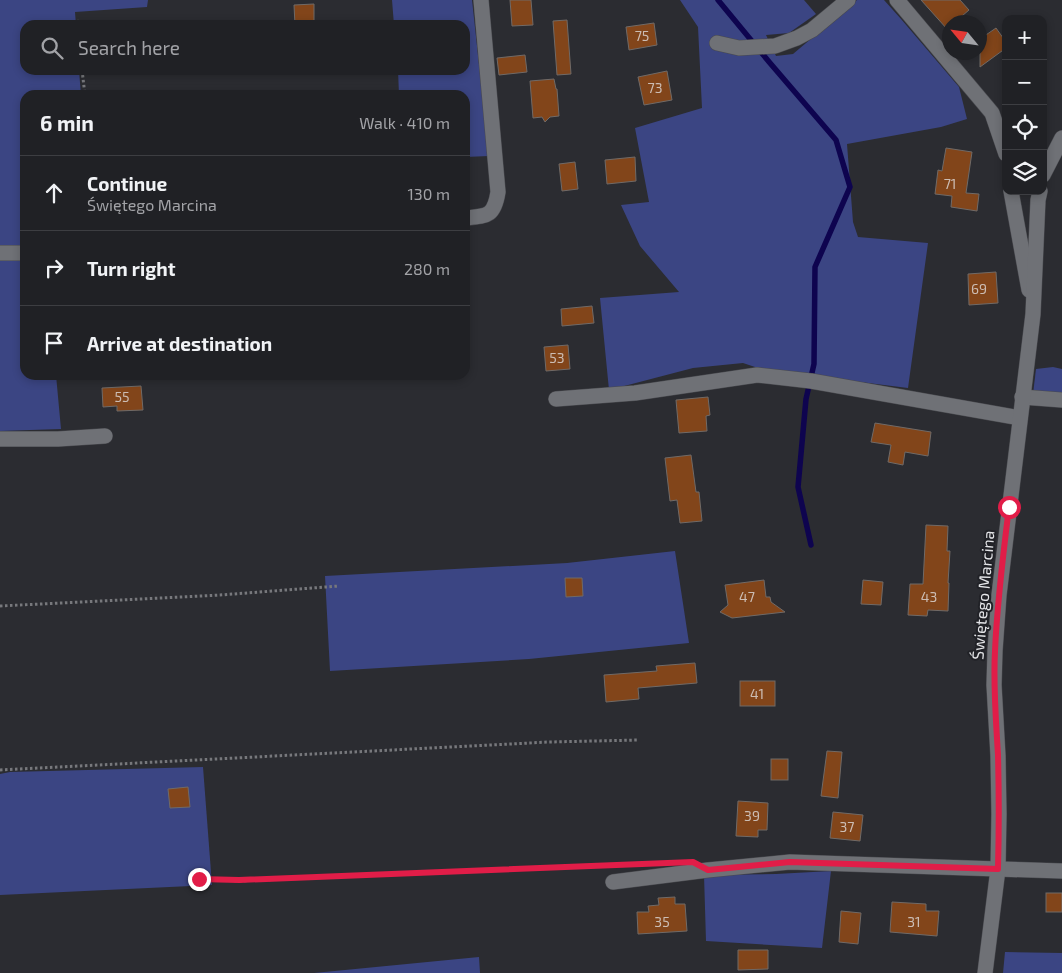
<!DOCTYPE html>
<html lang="en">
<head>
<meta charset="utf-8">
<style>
  body { margin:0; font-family:"Exo 2",sans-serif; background:#2d2e32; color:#f1f3f6 }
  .controls { position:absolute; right:15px; top:15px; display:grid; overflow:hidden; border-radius:10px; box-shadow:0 2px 8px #0003 }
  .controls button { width:45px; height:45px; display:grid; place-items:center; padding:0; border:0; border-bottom:1px solid #3d3e42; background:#202125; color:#f1f3f6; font:25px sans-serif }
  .compass { position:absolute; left:942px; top:15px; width:45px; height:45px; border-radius:50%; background:#202125; box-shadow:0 2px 8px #0003; rotate:299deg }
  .stop { position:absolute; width:15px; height:15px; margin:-11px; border:4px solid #e11d48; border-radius:50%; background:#fff }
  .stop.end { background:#e11d48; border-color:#fff; box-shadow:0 1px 5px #0008 }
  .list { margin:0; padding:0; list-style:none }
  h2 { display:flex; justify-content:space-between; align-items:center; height:65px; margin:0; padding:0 20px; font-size:21px }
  h2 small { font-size:16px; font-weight:400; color:#a2a3a7 }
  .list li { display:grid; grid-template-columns:32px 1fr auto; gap:15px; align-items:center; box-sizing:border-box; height:75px; padding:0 20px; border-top:1px solid #3d3e42 }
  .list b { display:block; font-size:19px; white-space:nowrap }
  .list p { margin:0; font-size:16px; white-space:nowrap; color:#a2a3a7 }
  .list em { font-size:16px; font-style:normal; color:#a2a3a7 }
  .icon { flex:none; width:28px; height:28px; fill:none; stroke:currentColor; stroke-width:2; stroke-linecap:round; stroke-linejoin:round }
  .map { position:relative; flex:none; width:1062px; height:973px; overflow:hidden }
  .search { position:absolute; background:#202125; box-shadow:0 2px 8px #0003; left:20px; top:20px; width:450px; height:55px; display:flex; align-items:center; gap:12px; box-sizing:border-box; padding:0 18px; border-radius:15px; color:#a2a3a7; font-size:19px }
  .panel { position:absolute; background:#202125; box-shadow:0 2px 8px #0003; left:20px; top:90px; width:450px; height:290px; border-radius:15px }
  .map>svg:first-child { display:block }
  .green { fill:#3b4583 }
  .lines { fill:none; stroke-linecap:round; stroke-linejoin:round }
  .stream { stroke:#0e044f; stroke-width:5.5 }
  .building { fill:#82451a; stroke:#706a67 }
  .minor-casing { stroke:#494a4f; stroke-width:16 }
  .path { stroke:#77787c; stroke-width:3; stroke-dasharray:2.5 2.5; stroke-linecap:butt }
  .minor { stroke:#6f7176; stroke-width:15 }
  .route { stroke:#e11d48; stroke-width:6 }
  .labels { text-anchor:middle; stroke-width:4; stroke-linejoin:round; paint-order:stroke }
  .number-label { font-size:14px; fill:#ccbdb4 }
  .street-label { font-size:16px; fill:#e4e5e8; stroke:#212227 }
</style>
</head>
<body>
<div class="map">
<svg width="1062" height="973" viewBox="0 0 1062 973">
  <rect width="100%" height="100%" fill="#2b2c31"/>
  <g class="green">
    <polygon points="0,0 148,0 147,7 75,12 76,25 25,25 25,70 79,70 81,95 25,95 25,245 0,246"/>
    <polygon points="392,0 472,0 489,156 465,157 465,95 399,95 398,70 465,70 465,25 394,25"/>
    <polygon points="680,0 804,0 816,14 789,33 766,35 776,56 793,54 857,0 884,0 901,19 959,87 967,119 941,127 847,144 853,222 858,237 928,243 908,388 764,370 743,363 693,368 609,390 600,298 679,292 640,246 621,205 649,202 635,128 702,108 698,27"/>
    <polygon points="0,260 25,261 25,375 56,375 61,429 0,431"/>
    <polygon points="1053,367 1062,369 1062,395 1033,394 1036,369"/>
    <polygon points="675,551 689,643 529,659 330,671 325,576 567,563"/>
    <polygon points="203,767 212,885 0,895 0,774 10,772"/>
    <polygon points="831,871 822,948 706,941 704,875 776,874"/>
    <polygon points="1005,952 1062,953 1062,973 1003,973"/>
    <polygon points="479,957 480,973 314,973"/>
  </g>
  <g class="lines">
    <polyline class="stream" points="718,0 770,63 836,140 850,187 815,267 814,364 806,399 798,487 811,545"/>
  </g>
  <g class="building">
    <polygon points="510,0 531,0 533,25 512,26"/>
    <polygon points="921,0 960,0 969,10 955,22 950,22 950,27 947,29"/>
    <polygon points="314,4 314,25 295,25 294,5"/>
    <polygon points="567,20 571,74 557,75 553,21"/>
    <polygon points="654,23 657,45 629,50 626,27"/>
    <polygon points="996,28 1006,42 1006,48 980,67 980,39"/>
    <polygon points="525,55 527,72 499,75 497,58"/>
    <polygon points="667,71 672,100 644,105 638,77"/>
    <polygon points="554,79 556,89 557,89 559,116 550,117 545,122 542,117 533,118 530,81"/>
    <polygon points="946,148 972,152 966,193 979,194 977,211 951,207 952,196 935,194 938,170 942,171"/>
    <polygon points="635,157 636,181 607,184 605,160"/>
    <polygon points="575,162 578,189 562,191 559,164"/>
    <polygon points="996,272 998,303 969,305 968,274"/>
    <polygon points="592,306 594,323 562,326 561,309"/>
    <polygon points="568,345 570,369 546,371 544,347"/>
    <polygon points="141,386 143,410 117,411 117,406 103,407 102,388"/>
    <polygon points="708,397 710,415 706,416 707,431 679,433 676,400"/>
    <polygon points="875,423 931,432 928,456 905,452 903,465 888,462 891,445 871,442"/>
    <polygon points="691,455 696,492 699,492 702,521 680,523 677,500 670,501 665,458"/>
    <polygon points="926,525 948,526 947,551 950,551 948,583 949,583 948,611 928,610 927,616 908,615 910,584 923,584"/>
    <polygon points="565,578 582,578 583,596 566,597"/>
    <polygon points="764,580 766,597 770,597 771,602 785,612 732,618 720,612 728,605 725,585"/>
    <polygon points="863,580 883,582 881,605 861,604"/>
    <polygon points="695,663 697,683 638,688 639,699 606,702 604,675 657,671 656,666"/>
    <rect x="740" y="681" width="35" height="25"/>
    <polygon points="827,751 842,752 838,798 821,796"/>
    <rect x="771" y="759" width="17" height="21"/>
    <polygon points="188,787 190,807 170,808 168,789"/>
    <polygon points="738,801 768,803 767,830 758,830 758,837 736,836"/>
    <polygon points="833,812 863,815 860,841 830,838"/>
    <rect x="1046" y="893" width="16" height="19"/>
    <polygon points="675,897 675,904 685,904 687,931 638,934 637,912 649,912 648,906 659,905 658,898"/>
    <polygon points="892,902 926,904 926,911 939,911 937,936 890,932"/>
    <polygon points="841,911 861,913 858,944 839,942"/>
    <polygon points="738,950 768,950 768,969 738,970"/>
  </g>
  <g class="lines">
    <defs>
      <g id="minor">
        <polyline points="897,0 992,113 1006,154"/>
        <polyline points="717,43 739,48 775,46 797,38 812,30 848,0"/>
        <polyline points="1043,175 1062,138"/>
        <polyline points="1011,191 1029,290"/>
        <path d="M465,218C487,216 494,217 498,192L481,0"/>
        <polyline points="0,253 25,253"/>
        <polyline points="1022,397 1062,400"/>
        <polyline points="556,399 635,393 757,375 811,381 1020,418"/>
        <polyline points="0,439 58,439 105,436"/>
        <polyline points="613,882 708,870 790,862 998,869 1062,871"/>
        <polyline points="985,973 998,869 999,814 998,756 994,685 995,651 999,595 1033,314 1038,200 1040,191"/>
      </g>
    </defs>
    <use href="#minor" class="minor-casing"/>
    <g class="path">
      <polyline points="77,20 78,25"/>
      <polyline points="82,70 85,95"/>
      <polyline points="0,606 220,595 339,586"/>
      <polyline points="0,770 549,742 639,740"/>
      <polyline points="199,879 239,881 609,865"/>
    </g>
    <use href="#minor" class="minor"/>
  </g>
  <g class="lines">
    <path class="route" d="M199,879L239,880L693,862L708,870L790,862L998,869C999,831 999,793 998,755C996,720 993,686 995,651C997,603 1003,555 1009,507"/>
  </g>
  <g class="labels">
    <g class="number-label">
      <text x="642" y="41">75</text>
      <text x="655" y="93">73</text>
      <text x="950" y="189">71</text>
      <text x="979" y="294">69</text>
      <text x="557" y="363">53</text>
      <text x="122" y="402">55</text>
      <text x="747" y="602">47</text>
      <text x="929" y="602">43</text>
      <text x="757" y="699">41</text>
      <text x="752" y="821">39</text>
      <text x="847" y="832">37</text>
      <text x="662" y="927">35</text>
      <text x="914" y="927">31</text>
    </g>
    <g class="street-label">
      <text transform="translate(983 595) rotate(-85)" y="6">Świętego Marcina</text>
    </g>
  </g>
</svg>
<div class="controls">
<button>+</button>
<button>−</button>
<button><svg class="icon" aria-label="locate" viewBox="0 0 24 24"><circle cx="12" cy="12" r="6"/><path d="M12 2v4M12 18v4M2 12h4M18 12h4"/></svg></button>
<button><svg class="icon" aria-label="layers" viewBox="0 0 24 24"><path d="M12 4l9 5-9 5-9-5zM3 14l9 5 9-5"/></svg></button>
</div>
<svg class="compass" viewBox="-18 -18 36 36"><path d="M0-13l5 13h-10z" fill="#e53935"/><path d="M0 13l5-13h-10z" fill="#a2a3a7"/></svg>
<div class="stop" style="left:1009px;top:507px"></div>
<div class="stop end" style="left:199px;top:879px"></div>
<div class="search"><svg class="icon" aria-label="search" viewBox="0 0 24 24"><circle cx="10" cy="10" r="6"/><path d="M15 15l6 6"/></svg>Search here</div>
<section class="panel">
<h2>6 min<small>Walk · 410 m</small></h2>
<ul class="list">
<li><svg class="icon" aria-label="ahead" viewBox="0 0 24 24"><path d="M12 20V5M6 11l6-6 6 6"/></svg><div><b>Continue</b><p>Świętego Marcina</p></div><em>130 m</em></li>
<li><svg class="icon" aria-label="right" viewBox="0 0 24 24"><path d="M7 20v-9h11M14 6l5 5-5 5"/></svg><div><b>Turn right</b></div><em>280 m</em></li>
<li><svg class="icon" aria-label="arrive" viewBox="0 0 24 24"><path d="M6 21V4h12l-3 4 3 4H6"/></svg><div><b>Arrive at destination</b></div></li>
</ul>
</section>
</div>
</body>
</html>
